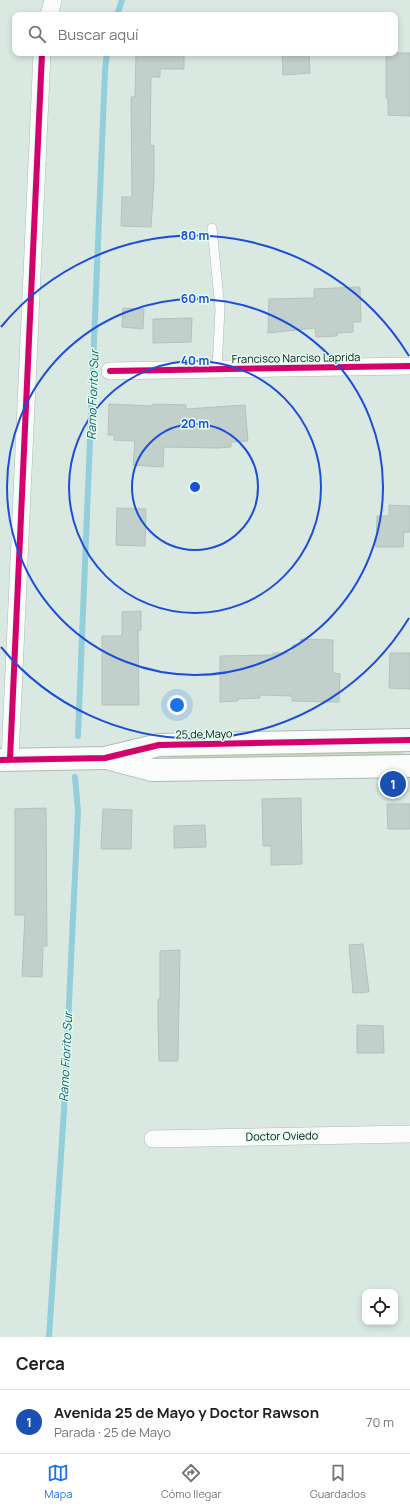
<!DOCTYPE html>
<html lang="es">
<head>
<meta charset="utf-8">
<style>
  body { margin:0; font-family:Manrope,sans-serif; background:#f6f6f6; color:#202124 }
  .controls { position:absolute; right:12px; bottom:12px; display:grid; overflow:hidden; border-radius:8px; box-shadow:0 2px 6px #0003 }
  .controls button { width:36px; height:36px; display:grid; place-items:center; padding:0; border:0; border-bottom:1px solid #e0e0e0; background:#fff; color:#202124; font:20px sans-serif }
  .you { position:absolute; left:177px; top:705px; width:14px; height:14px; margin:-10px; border:3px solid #fff; border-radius:50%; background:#1a73e8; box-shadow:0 0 0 6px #1a73e833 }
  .badge { display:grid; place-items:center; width:26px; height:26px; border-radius:50%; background:#1a73e8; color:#fff; font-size:13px; font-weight:700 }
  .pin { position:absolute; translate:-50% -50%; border:2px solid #fff; box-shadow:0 1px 4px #0006 }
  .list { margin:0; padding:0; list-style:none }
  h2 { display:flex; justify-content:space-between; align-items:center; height:52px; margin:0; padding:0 16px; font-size:17px }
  h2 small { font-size:13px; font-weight:400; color:#757577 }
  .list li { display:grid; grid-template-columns:26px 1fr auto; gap:12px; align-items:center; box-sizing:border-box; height:64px; padding:0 16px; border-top:1px solid #e0e0e0 }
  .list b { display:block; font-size:15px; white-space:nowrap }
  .list p { margin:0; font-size:13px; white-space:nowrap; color:#757577 }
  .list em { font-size:13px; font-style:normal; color:#757577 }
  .icon { flex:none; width:22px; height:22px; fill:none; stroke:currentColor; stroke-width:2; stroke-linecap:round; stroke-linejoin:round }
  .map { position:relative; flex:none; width:410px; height:1337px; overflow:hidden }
  .search { position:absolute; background:#fff; box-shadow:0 2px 6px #0003; left:12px; right:12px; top:12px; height:44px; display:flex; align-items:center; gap:10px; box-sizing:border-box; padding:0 14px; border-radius:8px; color:#757577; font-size:15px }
  .sheet { height:116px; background:#fff }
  nav { display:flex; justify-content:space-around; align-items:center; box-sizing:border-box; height:56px; border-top:1px solid #e0e0e0; background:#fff; font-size:11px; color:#757577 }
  nav a { display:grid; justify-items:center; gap:2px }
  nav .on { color:#1a73e8 }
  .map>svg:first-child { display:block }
  .green { fill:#ccd5b8 }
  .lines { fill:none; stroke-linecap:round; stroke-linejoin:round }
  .stream { stroke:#93cedb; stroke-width:6 }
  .building { fill:#c2d0cb; stroke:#b4c1bd }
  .lane-casing { stroke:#aebbb4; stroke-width:10 }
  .street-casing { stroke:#aebbb4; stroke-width:18 }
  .secondary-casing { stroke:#aebbb4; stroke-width:24 }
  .lane { stroke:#f9fcfa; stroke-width:9 }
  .street { stroke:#f9fcfa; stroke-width:17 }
  .secondary { stroke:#f9fcfa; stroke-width:22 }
  .cycleway-casing { stroke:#e0fcee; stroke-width:8 }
  .cycleway { stroke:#d6006c; stroke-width:6 }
  .ring { fill:none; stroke:#1d4ed8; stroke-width:2 }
  .labels { text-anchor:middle; stroke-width:3; stroke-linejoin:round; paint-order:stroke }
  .street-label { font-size:11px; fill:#0d1713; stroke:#e0fcee }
  .water-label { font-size:12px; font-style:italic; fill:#1a5a6a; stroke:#e0fcee }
  .centre { fill:#1d4ed8; stroke:#e0fcee; stroke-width:2 }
  .ring-label { font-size:12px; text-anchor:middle; font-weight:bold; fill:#1d4ed8; stroke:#e0fcee; stroke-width:3; stroke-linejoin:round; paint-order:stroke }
</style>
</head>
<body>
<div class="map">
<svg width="410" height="1337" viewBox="0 0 410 1337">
  <rect width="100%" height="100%" fill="#d9e9e1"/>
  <polygon class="green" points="402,750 404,753 402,756 168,759 170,755"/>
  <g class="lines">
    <g class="stream">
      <polyline points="117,15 122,0"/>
      <polyline points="78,736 105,70 107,53"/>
      <polyline points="49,1337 64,1110 78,811 75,777"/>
    </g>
  </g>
  <g class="building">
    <polygon points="136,53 184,53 184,69 160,69 160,77 151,77 150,146 154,145 154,179 151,227 121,226 122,197 132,197 131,97 135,97"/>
    <polygon points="282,53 309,53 310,73 283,75"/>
    <polygon points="386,53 410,53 410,116 388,115 388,98 386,98"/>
    <polygon points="360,287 361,322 353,322 353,332 337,333 337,336 316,337 315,328 268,333 269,299 314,298 314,289"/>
    <polygon points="123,308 144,309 143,329 122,327"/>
    <polygon points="192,318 191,342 153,343 153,319"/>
    <polygon points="109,404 153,406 153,404 186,405 186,409 245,405 248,441 231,442 231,447 219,448 164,447 163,467 133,465 135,441 114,440 114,435 108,435"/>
    <polygon points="389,505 410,506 410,532 404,532 403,547 376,547 377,516 389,516"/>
    <polygon points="117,508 146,509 145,546 116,545"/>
    <polygon points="141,611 141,630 138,630 139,705 102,705 102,636 122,636 122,612"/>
    <polygon points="301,639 333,640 333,673 340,674 339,702 292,701 292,696 260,695 260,698 238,699 238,701 220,702 220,656 273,655 273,653 293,653 293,645 300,645"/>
    <polygon points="390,653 410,653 410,689 389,688"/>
    <polygon points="301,798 302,864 271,865 271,846 263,846 262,799"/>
    <polygon points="387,804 410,804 410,829 388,829"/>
    <polygon points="46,808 47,946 43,946 42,977 22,976 25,915 15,915 15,809"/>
    <polygon points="103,809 132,810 131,849 101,849"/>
    <polygon points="205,825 206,847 174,848 174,826"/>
    <polygon points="363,944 369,992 353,993 349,945"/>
    <polygon points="180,950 178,1061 159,1061 158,1024 158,999 160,999 160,951"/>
    <polygon points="357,1025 383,1026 384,1053 357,1053"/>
  </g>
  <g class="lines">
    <defs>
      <polyline id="lane" points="212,228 220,309 217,369"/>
      <g id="street">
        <polyline points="49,15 53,0"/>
        <polyline points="110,371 410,366"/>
        <polyline points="10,759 42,53"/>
        <polyline points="153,1139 410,1134"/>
      </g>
      <g id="secondary">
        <polyline points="107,758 152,770 410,766"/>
        <polyline points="0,760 105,758 159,745 410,740"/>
      </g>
    </defs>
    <use href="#lane" class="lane-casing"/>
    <use href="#street" class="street-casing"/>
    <use href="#secondary" class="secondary-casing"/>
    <use href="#lane" class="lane"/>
    <use href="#street" class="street"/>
    <use href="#secondary" class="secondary"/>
    <defs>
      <g id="cycleway">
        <polyline points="110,371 410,366"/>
        <polyline points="10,759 42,53"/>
        <polyline points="0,760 105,758 159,745 410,740"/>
      </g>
    </defs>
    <use href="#cycleway" class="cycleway-casing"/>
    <use href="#cycleway" class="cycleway"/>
  </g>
  <g class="ring">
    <circle cx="195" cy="487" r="63"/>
    <circle cx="195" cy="487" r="126"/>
    <circle cx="195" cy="487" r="188"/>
    <path d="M409 618A251 251 0 0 1 1 647M1 327A251 251 0 0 1 409 356"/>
  </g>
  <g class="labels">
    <g class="street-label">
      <text transform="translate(296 358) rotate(-1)" y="4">Francisco Narciso Laprida</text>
      <text transform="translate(204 734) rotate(-1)" y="4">25 de Mayo</text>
      <text transform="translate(282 1136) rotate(-1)" y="4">Doctor Oviedo</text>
    </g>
    <g class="water-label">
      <text transform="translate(93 395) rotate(-88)" y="4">Ramo Fiorito Sur</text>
      <text transform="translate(66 1057) rotate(-87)" y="4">Ramo Fiorito Sur</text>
    </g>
  </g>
  <circle cx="195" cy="487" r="6" class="centre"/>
  <g class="ring-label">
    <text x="195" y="240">80 m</text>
    <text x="195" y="303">60 m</text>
    <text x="195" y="365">40 m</text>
    <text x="195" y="428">20 m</text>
  </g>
</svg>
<div class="controls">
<button><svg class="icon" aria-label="locate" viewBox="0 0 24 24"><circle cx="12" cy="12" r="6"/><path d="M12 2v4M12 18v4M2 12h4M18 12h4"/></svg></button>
</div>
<div class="you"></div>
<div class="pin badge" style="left:393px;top:784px;background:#1a4fb4">1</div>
<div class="search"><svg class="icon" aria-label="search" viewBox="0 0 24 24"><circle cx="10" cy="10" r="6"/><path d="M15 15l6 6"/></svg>Buscar aquí</div>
</div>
<section class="sheet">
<h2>Cerca<small></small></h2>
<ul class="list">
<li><span class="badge" style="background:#1a4fb4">1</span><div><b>Avenida 25 de Mayo y Doctor Rawson</b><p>Parada · 25 de Mayo</p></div><em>70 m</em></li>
</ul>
</section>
<nav>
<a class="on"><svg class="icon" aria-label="map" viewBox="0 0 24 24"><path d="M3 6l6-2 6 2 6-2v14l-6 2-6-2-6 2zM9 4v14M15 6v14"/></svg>Mapa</a>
<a><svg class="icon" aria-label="directions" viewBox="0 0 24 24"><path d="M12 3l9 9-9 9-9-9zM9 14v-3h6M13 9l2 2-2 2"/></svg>Cómo llegar</a>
<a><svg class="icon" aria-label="saved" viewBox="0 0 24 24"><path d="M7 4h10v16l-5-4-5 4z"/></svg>Guardados</a>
</nav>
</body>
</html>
